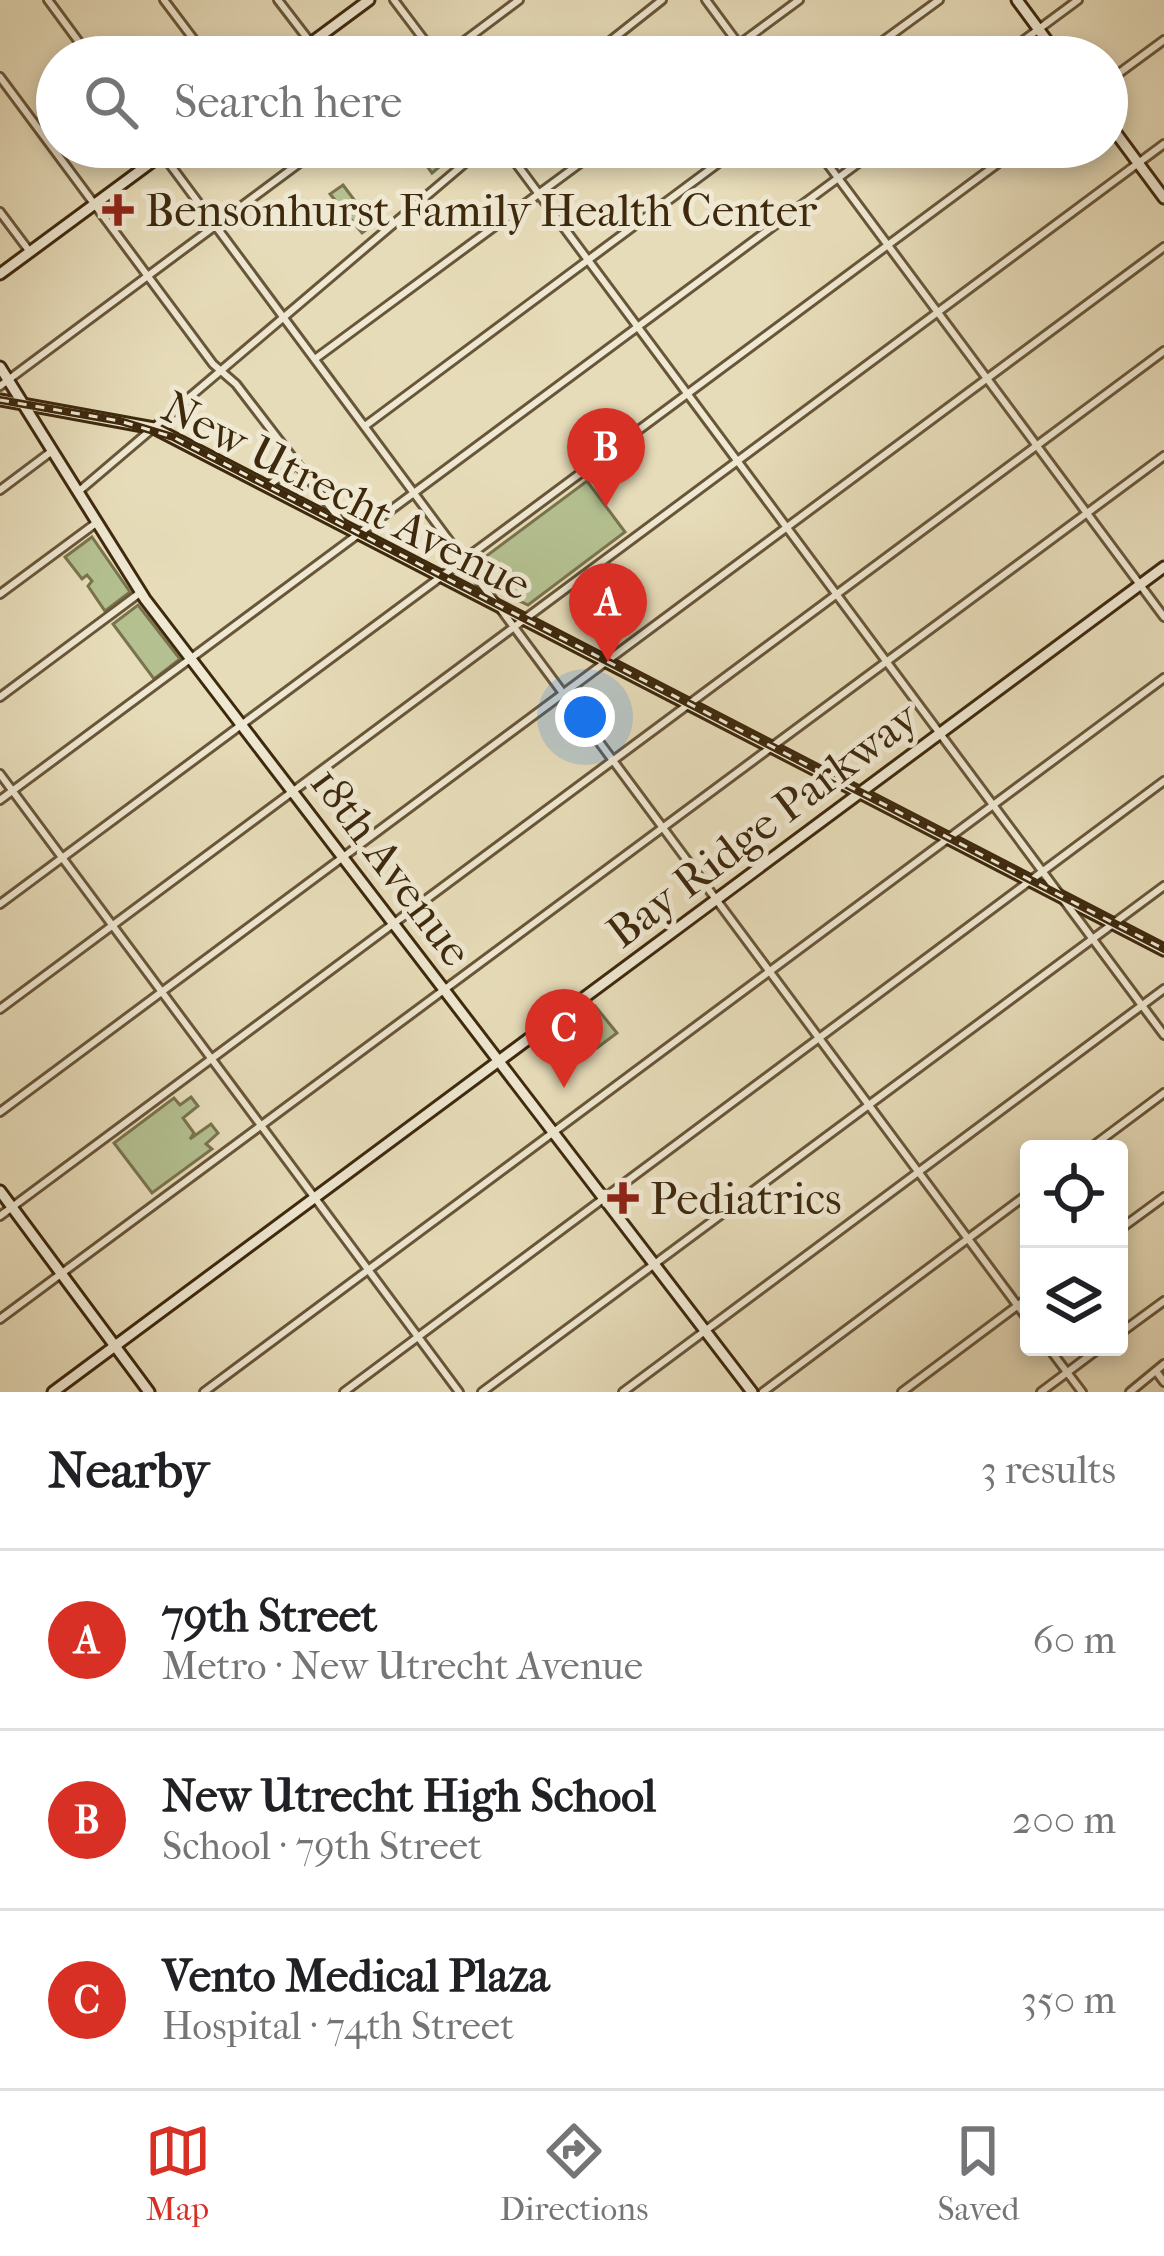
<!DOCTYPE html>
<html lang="en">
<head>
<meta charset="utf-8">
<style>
  body { margin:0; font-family:"IM FELL French Canon",serif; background:#f6f6f6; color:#202124 }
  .controls { position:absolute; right:36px; bottom:36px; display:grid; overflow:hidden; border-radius:12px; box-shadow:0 6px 18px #0003 }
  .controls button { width:108px; height:108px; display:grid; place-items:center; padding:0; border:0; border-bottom:3px solid #e0e0e0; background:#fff; color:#202124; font:60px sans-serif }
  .you { position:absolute; left:585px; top:717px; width:42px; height:42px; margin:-30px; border:9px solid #fff; border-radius:50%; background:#1a73e8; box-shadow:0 0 0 18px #1a73e833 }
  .badge { display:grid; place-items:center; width:78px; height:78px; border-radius:50%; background:#d93025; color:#fff; font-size:39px; font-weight:700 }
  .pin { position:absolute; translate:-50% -99px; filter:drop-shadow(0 3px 6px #0008) }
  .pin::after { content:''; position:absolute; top:63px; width:42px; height:36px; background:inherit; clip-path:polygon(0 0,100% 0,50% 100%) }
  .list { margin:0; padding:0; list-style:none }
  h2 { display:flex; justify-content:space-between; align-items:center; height:156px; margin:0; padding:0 48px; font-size:51px }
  h2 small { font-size:39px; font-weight:400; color:#757577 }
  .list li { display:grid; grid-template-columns:78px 1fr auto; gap:36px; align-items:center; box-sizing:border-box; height:180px; padding:0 48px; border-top:3px solid #e0e0e0 }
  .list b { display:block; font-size:45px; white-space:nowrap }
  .list p { margin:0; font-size:39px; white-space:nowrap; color:#757577 }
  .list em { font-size:39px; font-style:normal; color:#757577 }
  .icon { flex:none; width:66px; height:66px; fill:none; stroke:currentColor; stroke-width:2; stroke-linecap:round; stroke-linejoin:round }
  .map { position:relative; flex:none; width:1164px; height:1392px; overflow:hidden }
  .search { position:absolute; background:#fff; box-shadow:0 6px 18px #0003; left:36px; right:36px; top:36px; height:132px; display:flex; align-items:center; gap:30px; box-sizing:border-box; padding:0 42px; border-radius:66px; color:#757577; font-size:45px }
  .sheet { height:696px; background:#fff }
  nav { display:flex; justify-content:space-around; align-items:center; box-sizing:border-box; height:168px; border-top:3px solid #e0e0e0; background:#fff; font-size:33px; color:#757577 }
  nav a { display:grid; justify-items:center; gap:6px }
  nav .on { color:#d93025 }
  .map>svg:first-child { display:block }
  .grass { fill:url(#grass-tufts); stroke:#79744e; stroke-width:3 }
  .cemetery { fill:url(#cemetery-stones); stroke:#79744e; stroke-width:3 }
  .park { fill:#b4c090; stroke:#79744e; stroke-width:3 }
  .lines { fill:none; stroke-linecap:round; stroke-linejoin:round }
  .street-casing { stroke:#685638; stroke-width:12 }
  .secondary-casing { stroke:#3e290d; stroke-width:15 }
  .street { stroke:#efe8d2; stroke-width:6 }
  .secondary { stroke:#efe8d2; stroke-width:9 }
  .rail-casing { stroke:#3e290d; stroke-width:8 }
  .rail { stroke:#efe8d2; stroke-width:3; stroke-dasharray:9; stroke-linecap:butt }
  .poi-dot { fill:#8f2418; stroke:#efe8d2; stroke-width:4.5 }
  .labels { text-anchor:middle; stroke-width:10; stroke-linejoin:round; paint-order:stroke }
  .poi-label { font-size:45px; fill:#3e290d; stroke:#efe8d2; text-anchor:start }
  .street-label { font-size:45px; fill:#3e290d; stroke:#efe8d2 }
</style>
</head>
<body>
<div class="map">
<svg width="1164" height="1392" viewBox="0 0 1164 1392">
  <defs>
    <pattern id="grass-tufts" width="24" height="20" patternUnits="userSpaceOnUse" patternTransform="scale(3)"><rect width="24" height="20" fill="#b4c090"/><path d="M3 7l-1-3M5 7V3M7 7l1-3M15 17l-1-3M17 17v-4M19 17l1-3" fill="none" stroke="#949c74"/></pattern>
    <pattern id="cemetery-stones" width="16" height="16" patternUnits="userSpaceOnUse" patternTransform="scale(3)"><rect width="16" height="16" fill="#b4c090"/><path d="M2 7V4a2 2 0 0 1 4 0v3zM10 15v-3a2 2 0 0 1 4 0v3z" fill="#949c74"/></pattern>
  </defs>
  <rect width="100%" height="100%" fill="#e7dcb9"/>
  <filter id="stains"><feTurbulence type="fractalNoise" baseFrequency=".00167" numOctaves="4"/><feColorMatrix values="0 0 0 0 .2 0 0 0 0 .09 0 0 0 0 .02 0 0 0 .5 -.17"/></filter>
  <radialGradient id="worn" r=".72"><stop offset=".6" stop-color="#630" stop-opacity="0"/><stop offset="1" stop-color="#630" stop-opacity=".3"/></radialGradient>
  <g class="grass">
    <polygon points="343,185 373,225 362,233 330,194"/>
    <polygon points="595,1006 617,1033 597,1048 576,1021"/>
  </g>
  <polygon class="cemetery" points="413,147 463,147 432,173"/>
  <g class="park">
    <polygon points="587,481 625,532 528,605 507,595 481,560"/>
    <polygon points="92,537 130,592 105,611 88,586 92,581 87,575 82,579 65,557"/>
    <polygon points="138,605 180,659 154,679 113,624"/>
    <polygon points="191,1097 198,1106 183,1118 194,1133 190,1139 211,1124 218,1133 206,1144 212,1149 152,1193 114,1143 174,1098 180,1105"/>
  </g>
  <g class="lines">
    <defs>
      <g id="street">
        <polyline points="48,0 90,57"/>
        <polyline points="164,0 207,57"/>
        <polyline points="278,0 311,43"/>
        <polyline points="394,0 437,57"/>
        <polyline points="706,0 748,57"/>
        <polyline points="443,57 519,0"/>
        <polyline points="590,57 662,0"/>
        <polyline points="722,57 799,0"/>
        <polyline points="861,57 939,0"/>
        <polyline points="1001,57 1078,0"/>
        <polyline points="0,77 213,364 236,384 341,521"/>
        <polyline points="1107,82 1164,40"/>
        <polyline points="157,147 494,601"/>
        <polyline points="504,147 1164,1035"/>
        <polyline points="815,147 1164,617"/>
        <polyline points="0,212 30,252"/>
        <polyline points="315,359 602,147"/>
        <polyline points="0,386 321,147"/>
        <polyline points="365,426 740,147"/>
        <polyline points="267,487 296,464"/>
        <polyline points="0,490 52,451"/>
        <polyline points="78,492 484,147"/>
        <polyline points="0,594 96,523"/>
        <polyline points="502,611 1029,1321"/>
        <polyline points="0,697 141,592"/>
        <polyline points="0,774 459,1392"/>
        <polyline points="0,800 880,147"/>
        <polyline points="0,904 1020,147"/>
        <polyline points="0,1009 1164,144"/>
        <polyline points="0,1112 1164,247"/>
        <polyline points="1089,1149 1164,1093"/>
        <polyline points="0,1216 1164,351"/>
        <polyline points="1119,1230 1164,1197"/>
        <polyline points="0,1319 1164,456"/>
        <polyline points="1119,1334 1164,1301"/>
        <polyline points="1048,1347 1082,1392"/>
        <polyline points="1156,1371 1164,1382"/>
        <polyline points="204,1392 1164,678"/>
        <polyline points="344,1392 1164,781"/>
        <polyline points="482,1392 1164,886"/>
        <polyline points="623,1392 1164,989"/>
        <polyline points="763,1392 1029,1193"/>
        <polyline points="902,1392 1029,1297"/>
        <polyline points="1041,1392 1101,1347"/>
        <polyline points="1130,1392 1164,1364"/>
      </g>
      <g id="secondary">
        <polyline points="1017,0 1059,57"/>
        <polyline points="292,57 369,0"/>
        <polyline points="1107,121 1164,198"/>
        <polyline points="0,274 172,147"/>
        <polyline points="0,367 145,599 752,1392"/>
        <polyline points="0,400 154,428 1164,950"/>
        <polyline points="0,1191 149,1392"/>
        <polyline points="53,1392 1164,567"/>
      </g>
    </defs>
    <use href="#street" class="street-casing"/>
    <use href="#secondary" class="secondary-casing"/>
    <use href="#street" class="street"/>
    <use href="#secondary" class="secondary"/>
    <defs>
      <polyline id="rail" points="0,400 120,421 173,437 1164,949"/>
    </defs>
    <use href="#rail" class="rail-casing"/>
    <use href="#rail" class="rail"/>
  </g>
  <g class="poi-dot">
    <path d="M112 192h12v12h12v12h-12v12h-12v-12h-12v-12h12z"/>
    <path d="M617 1180h12v12h12v12h-12v12h-12v-12h-12v-12h12z"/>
  </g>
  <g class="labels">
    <g class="poi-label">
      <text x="145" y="226">Bensonhurst Family Health Center</text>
      <text x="650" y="1214">Pediatrics</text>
    </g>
    <g class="street-label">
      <text transform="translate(347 495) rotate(27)" y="16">New Utrecht Avenue</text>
      <text transform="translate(762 824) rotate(-37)" y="16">Bay Ridge Parkway</text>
      <text transform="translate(392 866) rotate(53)" y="16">18th Avenue</text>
    </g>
  </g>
  <rect width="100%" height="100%" filter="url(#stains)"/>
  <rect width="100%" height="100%" fill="url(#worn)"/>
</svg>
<div class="controls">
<button><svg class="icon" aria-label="locate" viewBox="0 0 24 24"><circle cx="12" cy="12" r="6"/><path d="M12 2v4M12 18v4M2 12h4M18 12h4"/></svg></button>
<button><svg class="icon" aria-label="layers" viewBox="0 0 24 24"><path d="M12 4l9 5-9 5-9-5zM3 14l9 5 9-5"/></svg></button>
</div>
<div class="you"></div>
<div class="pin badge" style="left:608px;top:662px">A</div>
<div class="pin badge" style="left:606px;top:507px">B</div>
<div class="pin badge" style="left:564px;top:1088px">C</div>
<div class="search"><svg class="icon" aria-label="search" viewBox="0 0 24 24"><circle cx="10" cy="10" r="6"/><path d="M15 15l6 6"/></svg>Search here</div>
</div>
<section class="sheet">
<h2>Nearby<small>3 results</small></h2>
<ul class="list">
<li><span class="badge">A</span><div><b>79th Street</b><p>Metro · New Utrecht Avenue</p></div><em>60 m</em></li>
<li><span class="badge">B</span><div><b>New Utrecht High School</b><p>School · 79th Street</p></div><em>200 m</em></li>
<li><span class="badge">C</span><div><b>Vento Medical Plaza</b><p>Hospital · 74th Street</p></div><em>350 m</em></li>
</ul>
</section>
<nav>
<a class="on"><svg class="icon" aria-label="map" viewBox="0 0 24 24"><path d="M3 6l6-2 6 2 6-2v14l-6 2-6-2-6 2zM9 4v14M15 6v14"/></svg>Map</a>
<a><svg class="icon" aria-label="directions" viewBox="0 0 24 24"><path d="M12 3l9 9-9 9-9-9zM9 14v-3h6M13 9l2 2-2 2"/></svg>Directions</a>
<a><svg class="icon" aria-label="saved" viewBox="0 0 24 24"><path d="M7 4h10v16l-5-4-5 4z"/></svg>Saved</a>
</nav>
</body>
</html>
